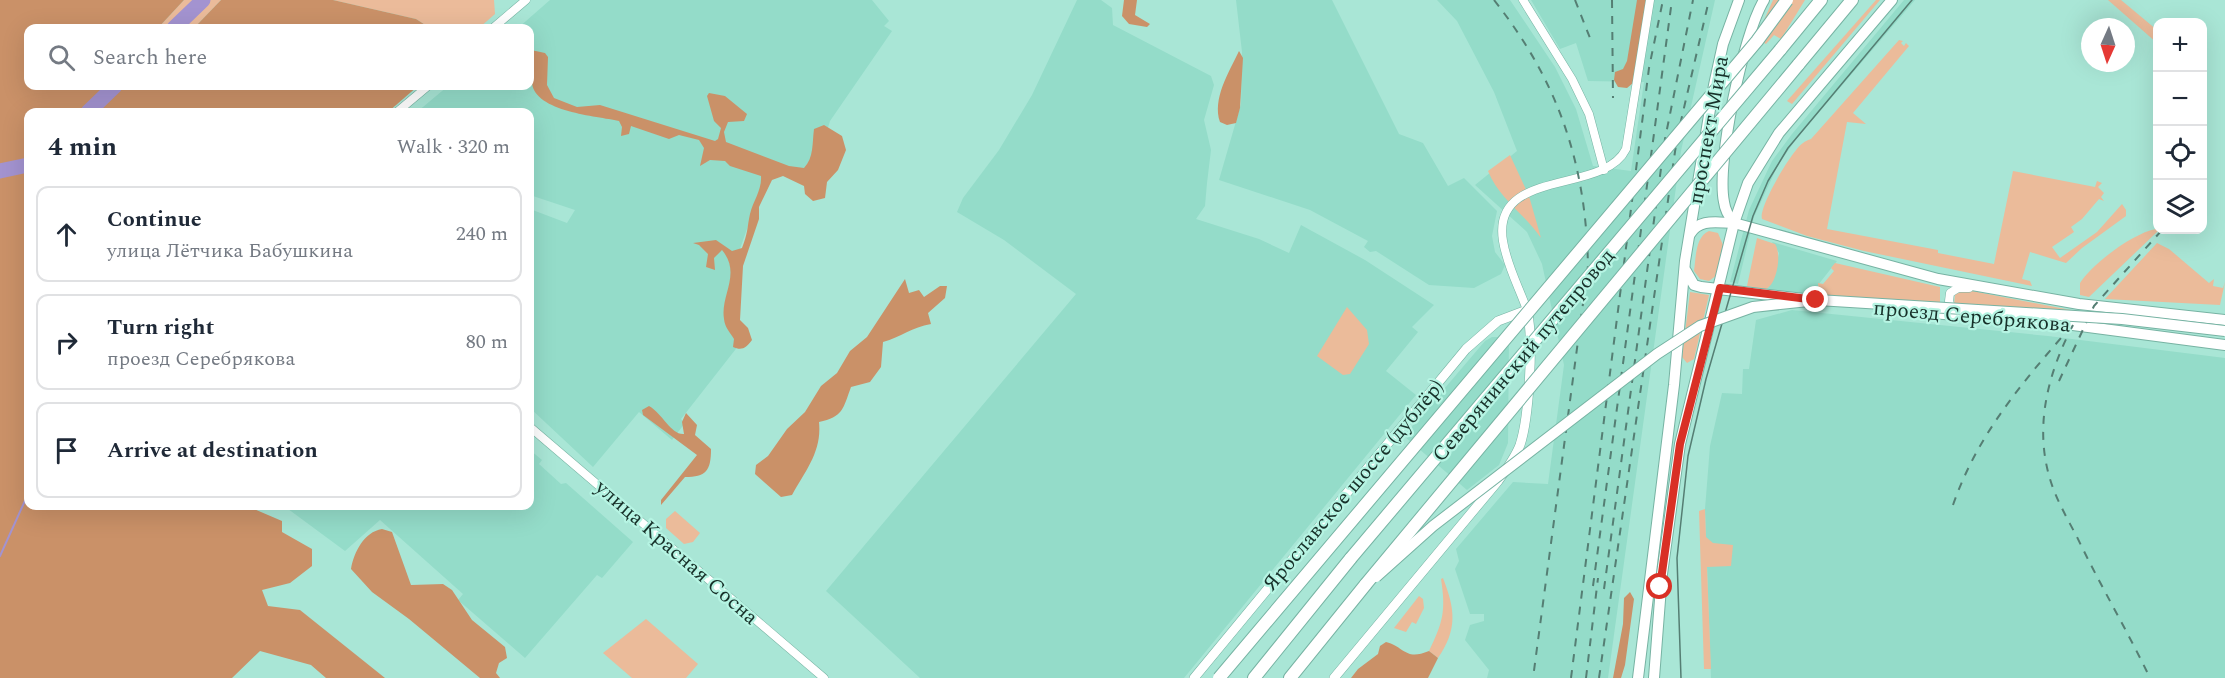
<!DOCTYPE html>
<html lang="en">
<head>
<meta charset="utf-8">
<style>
  body { margin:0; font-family:Spectral,serif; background:#f6f6f7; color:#1f2937 }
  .controls { position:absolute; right:18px; top:18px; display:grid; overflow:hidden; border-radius:12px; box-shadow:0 6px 24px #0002 }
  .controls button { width:54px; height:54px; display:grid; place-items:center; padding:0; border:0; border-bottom:2px solid #e0e1e3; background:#fff; color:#1f2937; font:30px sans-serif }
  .compass { position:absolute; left:2081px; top:18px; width:54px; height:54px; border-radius:50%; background:#fff; box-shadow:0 6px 24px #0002; rotate:183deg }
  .stop { position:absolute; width:18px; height:18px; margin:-14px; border:4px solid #d93025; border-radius:50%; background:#fff }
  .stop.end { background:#d93025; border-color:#fff; box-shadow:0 2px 6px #0008 }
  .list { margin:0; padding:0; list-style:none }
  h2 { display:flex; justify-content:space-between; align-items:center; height:78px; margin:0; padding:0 24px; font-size:26px }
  h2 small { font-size:20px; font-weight:400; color:#747a83 }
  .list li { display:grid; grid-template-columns:39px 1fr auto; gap:18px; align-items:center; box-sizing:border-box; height:96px; margin:0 12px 12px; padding:0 12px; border:2px solid #e0e1e3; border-radius:12px }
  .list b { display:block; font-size:22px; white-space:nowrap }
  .list p { margin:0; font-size:20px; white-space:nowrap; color:#747a83 }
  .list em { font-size:20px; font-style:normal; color:#747a83 }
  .icon { flex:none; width:33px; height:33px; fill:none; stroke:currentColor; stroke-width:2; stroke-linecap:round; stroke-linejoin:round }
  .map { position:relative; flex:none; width:2225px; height:678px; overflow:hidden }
  .search { position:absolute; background:#fff; box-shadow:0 6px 24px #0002; left:24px; top:24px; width:510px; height:66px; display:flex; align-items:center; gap:15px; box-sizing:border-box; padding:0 21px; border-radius:12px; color:#747a83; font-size:22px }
  .panel { position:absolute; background:#fff; box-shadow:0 6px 24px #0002; left:24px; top:108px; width:510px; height:402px; border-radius:12px }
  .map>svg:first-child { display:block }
  .built { fill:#94dcc9 }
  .green { fill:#ebbb9a }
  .forest { fill:#ca9168 }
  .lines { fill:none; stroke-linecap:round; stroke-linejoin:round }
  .stream { stroke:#a393d0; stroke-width:2 }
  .river { stroke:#a393d0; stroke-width:15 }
  .minor-casing { stroke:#77b3a3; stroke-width:9 }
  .tertiary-casing { stroke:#77b3a3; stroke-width:10 }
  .secondary-casing { stroke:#77b3a3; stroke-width:12 }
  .primary-casing { stroke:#77b3a3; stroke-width:14 }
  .minor { stroke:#fff; stroke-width:8 }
  .tertiary { stroke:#fff; stroke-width:9 }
  .secondary { stroke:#fff; stroke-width:10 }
  .primary { stroke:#fff; stroke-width:12 }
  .tram { stroke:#557e73; stroke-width:1.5 }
  .rail { stroke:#557e73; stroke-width:2; stroke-dasharray:8 8; stroke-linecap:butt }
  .secondary-bridge-casing { stroke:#77b3a3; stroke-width:12; stroke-linecap:butt }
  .primary-bridge-casing { stroke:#77b3a3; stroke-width:14; stroke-linecap:butt }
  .secondary-bridge { stroke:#fff; stroke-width:10 }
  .primary-bridge { stroke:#fff; stroke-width:12 }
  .route { stroke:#d93025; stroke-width:8 }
  .labels { text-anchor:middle; stroke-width:4.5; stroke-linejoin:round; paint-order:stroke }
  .street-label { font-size:21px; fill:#173029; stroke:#b6f4e3 }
</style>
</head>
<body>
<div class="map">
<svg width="2225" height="678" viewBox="0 0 2225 678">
  <rect width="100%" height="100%" fill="#a9e6d6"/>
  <g class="built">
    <polygon points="550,0 872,0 889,21 884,26 892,31 830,121 813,178 776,166 756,203 733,269 736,324 746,336 681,419 685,423 672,440 639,412 593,467 530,408 530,209 567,223 575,210 530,195 530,112 417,112 448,86 530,86 530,28 518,28"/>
    <polygon points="1077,0 1101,0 1112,8 1113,25 1211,76 1214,85 1204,120 1211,150 1207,183 1205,206 1196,219 1259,239 1289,253 1301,225 1365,260 1434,305 1412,327 1418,332 1386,371 1416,395 1184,678 920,678 826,591 1076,294 1004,240 957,212 963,198 999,150 1032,95"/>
    <polygon points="1236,0 1332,0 1399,134 1423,143 1448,186 1464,178 1497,211 1492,236 1495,252 1505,265 1501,274 1474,288 1429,285 1376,251 1370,252 1364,247 1368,241 1310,210 1219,180 1241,104 1242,52"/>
    <polygon points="1437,0 1510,0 1555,67 1576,109 1593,166 1631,171 1644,82 1588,81 1576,43 1560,49 1531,0 1715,0 1681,151 1608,678 1487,678 1489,670 1465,640 1470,625 1484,621 1484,614 1470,614 1455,569 1459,561 1456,549 1513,482 1548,484 1564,365 1542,264 1527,232 1475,185 1517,151 1494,92 1457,21"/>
    <polygon points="1904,0 1915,0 1797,138 1778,165 1754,217 1738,284 1730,282 1749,210 1772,161 1792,134"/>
    <polygon points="1772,242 1837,261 1818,285 1818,293 1825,298 1763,289 1768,288 1774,277 1779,253"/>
    <polygon points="1792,310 2048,336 2225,358 2225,678 1711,678 1705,509 1710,446 1722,393 1742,394 1743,369 1749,369 1756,320"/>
    <polygon points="1492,337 1509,337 1508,443 1499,465 1467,490 1404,436 1485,341"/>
    <polygon points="530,450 542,460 539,464 561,484 566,483 633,542 602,578 597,575 525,658 458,600 463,594 380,520 345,551 284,506 530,506"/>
  </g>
  <g class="green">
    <polygon points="184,0 221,0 194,28 158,28"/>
    <polygon points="333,0 494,0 495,14 479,28 430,28 416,19"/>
    <polygon points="1773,0 1805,0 1781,39 1774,35 1766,44 1756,38"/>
    <polygon points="1876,0 1880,0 1792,104 1787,101"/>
    <polygon points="2108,0 2121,0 2157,30 2157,43"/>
    <path d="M1899,40L1903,41L1901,43L1904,46L1906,43L1909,46L1853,113L1866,124L1847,122L1827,229L1938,250V253L1994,264L2013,171L2095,187L2097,181L2102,183L2098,187L2104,193L2101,197L2104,201L2099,199L2082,219L2071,227L2074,232L2052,247L2060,258L2097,232L2122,204L2126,210V216L2082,248L2066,263L2030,252L2022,279L2030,281L2032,286L1864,251L1807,236L1762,219C1758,208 1792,150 1803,143C1805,141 1808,140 1811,139Z"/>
    <path d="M1510,155L1529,196L1541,238C1525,214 1499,199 1488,171Z"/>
    <path d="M2156,229L2158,231L2089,297L2080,295V283C2092,264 2133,233 2156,229Z"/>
    <path d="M1709,231L1718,233L1723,245L1717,275L1709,281L1700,279L1694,271C1696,258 1695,237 1709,231Z"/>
    <path d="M1757,238L1775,244C1782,254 1777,284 1766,289L1747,286Z"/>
    <polygon points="2157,243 2169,249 2209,283 2214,279 2213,286 2223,288 2225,282 2220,305 2105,299"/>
    <polygon points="1835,263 1940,287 1940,303 1819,295 1818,283 1823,284 1834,271 1831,268"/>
    <polygon points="1967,290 2076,311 1954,306 1955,294"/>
    <polygon points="1690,292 1709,295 1694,359 1687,363 1682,357"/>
    <polygon points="1347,307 1367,330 1369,344 1350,374 1343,375 1317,356"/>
    <polygon points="1705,509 1706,537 1713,543 1733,545 1731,566 1707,567 1711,669 1704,669 1699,511"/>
    <polygon points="675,511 700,533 693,542 684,544 666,528 666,519"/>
    <path d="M1443,578C1455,609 1458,629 1438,658L1429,651C1443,622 1446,611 1441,579Z"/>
    <polygon points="1419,596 1423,599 1424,608 1416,624 1412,622 1406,632 1394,628"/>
    <polygon points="646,619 698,664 686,678 632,678 603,653"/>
  </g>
  <g class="forest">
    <polygon points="0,0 184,0 158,28 28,28 28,86 112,86 108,91 117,86 418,86 388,112 28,112 28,506 247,506 282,521 282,532 312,549 312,566 290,583 262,590 268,606 300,610 385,678 326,678 311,665 260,651 232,678 0,678"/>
    <polygon points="221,0 333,0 416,19 430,28 194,28"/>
    <polygon points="1124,0 1137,0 1135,15 1150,24 1147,27 1129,24 1122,16"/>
    <polygon points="1637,0 1647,0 1633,83 1627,88 1618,87 1614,80 1615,72 1623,69 1627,61"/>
    <path d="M531,50L545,53L548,57L547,85L554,98L577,107L600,105L715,141L718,139L721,128L714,121L707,96L709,93L725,96L747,114L744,121L728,122L724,132L726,142L789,166L804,168C814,157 812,144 814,129L824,125L842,136L846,150L838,170L827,182L825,198L813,201L805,194L804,186L783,176L772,180L759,207V219L743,266L740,320L748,328L752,340C746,348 742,351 733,347L734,339C730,332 725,328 724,319C720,295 742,274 722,250L714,258L715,270L706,267L708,254L699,245L693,243L716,240L732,251L742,248C748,233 747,228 750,214C753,201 762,190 761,176L730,166L725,161L710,160L700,166L704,148L699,140L679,135L669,139L631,126L629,134L621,136L622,127L619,121C597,116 535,112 532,83C531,75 534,66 534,59L530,55Z"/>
    <path d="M1239,51L1243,58L1240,108L1236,123L1227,125L1220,122C1212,99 1229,72 1239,51Z"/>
    <path d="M905,279L909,293L919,290L924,297L940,286H947L945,298L928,313L931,324C912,327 901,337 883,342L881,367L870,382L851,387C843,409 843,417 819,422C822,451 806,470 792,495L781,497L755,474L756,465L768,456L787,429L805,412L821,386L837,373L850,351L867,337Z"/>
    <path d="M649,406C663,414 671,435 684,434L682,422L686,413L697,425L695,435L711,449C711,471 706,477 685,477L661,505V500L697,455L643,415L642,410Z"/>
    <path d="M382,529L392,532L411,585L443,584L452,590L472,620L505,647L507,658L499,663L496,673L500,678H480L409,619L372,592L351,569C354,552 364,532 382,529Z"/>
    <polygon points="1630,592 1634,599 1625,665 1621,678 1613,678 1623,624 1624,598"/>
    <path d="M1386,642C1405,647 1405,661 1429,651L1438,658L1428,678H1351L1358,669L1378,654L1380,646Z"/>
  </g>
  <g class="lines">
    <polyline class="stream" points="0,556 28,494"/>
    <g class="river">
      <polyline points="174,28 203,0"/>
      <polyline points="88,112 115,86"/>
      <polyline points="0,171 28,165"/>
    </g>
    <defs>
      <g id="minor">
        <polyline points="1523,0 1572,79 1589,114 1604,170"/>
        <polyline points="493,28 526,0"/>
        <polyline points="397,112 428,86"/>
        <path d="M1527,310C1519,287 1507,266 1503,241C1491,167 1604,195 1626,149L1650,0"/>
        <polyline points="1952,311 1949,301 1950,293 1958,288 1969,288"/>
        <polyline points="530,427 824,678"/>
      </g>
      <path id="tertiary" d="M1194,678L1466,349L1498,321L1527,310C1534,338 1529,418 1520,445C1515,458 1506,470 1498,481L1334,678"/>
      <g id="secondary">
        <path d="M1734,223C1729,217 1725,210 1724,202C1716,163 1743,35 1764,0"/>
        <path d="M1690,234C1700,218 1717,223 1734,223L1938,279L2079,304L2225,320"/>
        <polyline points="1686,271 1694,285 1701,287 1804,299"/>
        <polyline points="1885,309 2073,325 2225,345"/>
        <polyline points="1638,678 1674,385 1685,261 1714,85 1723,44 1739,0"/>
        <polyline points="1654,678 1662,574 1680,444 1734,223 1748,183 1779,133 1892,0"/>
      </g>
      <g id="primary">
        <polyline points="1780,50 1821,0"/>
        <polyline points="1798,65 1852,0"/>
        <polyline points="1254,678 1351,558"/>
        <polyline points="1290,678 1366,584"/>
      </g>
    </defs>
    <use href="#minor" class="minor-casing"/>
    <use href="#tertiary" class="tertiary-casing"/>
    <use href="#secondary" class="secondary-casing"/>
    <use href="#primary" class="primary-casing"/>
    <use href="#minor" class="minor"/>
    <use href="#tertiary" class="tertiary"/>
    <use href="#secondary" class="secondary"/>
    <use href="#primary" class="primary"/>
    <polyline class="tram" points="1681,678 1677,558 1688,456 1706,379 1753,216 1768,181 1788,148 1912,0"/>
    <g class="rail">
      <path d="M1494,0C1558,81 1586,163 1588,266L1533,678"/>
      <polyline points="1575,0 1590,38"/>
      <polyline points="1612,0 1613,98"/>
      <path d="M2073,325C2048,373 2034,426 2050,479C2056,499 2067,518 2077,537C2100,585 2127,630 2150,678"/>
      <polyline points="2059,381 2094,306 2162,230"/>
      <path d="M1953,505C1976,439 2016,390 2061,338"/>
      <polyline points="1593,586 1672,0"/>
      <polyline points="1604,589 1665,139 1693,0"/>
      <polyline points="1571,678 1649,68 1663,0"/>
      <polyline points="1586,678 1598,578"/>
      <polyline points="1599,678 1677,138 1709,0"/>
    </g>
    <defs>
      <polyline id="secondary-bridge" points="1376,577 1433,526 1657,354 1700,326 1753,307 1818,300 2122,319 2225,331"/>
      <g id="primary-bridge">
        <polyline points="1351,558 1780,50"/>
        <polyline points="1366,584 1798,65"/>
        <polyline points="1219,678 1757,41 1787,0"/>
      </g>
    </defs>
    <use href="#secondary-bridge" class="secondary-bridge-casing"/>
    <use href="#primary-bridge" class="primary-bridge-casing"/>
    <use href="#secondary-bridge" class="secondary-bridge"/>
    <use href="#primary-bridge" class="primary-bridge"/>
  </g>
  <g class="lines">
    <polyline class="route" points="1660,587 1680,444 1720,288 1816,300"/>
  </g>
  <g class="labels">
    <g class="street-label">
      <text transform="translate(1708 130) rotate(-80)" y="7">проспект Мира</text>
      <text transform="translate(1972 316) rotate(5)" y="7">проезд Серебрякова</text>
      <text transform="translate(1523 355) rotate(-50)" y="7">Северянинский путепровод</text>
      <text transform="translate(1353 485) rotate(-50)" y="7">Ярославское шоссе (дублёр)</text>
      <text transform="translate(677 552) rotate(41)" y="7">улица Красная Сосна</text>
    </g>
  </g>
</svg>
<div class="controls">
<button>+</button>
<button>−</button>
<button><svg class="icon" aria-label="locate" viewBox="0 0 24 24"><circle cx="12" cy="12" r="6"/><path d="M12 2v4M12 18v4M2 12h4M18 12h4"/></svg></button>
<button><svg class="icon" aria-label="layers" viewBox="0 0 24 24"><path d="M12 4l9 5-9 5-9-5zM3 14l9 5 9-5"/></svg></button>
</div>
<svg class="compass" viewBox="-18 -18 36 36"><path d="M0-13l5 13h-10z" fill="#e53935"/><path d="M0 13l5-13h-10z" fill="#747a83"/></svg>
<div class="stop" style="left:1660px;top:587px"></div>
<div class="stop end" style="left:1816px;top:300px"></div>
<div class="search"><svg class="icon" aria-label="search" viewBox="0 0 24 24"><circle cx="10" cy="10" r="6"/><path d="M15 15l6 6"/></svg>Search here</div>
<section class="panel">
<h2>4 min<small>Walk · 320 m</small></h2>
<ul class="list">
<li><svg class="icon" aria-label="ahead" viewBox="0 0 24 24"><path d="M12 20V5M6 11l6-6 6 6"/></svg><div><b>Continue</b><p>улица Лётчика Бабушкина</p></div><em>240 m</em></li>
<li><svg class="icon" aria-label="right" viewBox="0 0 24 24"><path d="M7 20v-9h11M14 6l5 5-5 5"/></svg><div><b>Turn right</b><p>проезд Серебрякова</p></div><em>80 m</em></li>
<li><svg class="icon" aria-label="arrive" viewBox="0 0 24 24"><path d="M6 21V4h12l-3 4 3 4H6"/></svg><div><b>Arrive at destination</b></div></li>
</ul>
</section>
</div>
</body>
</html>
